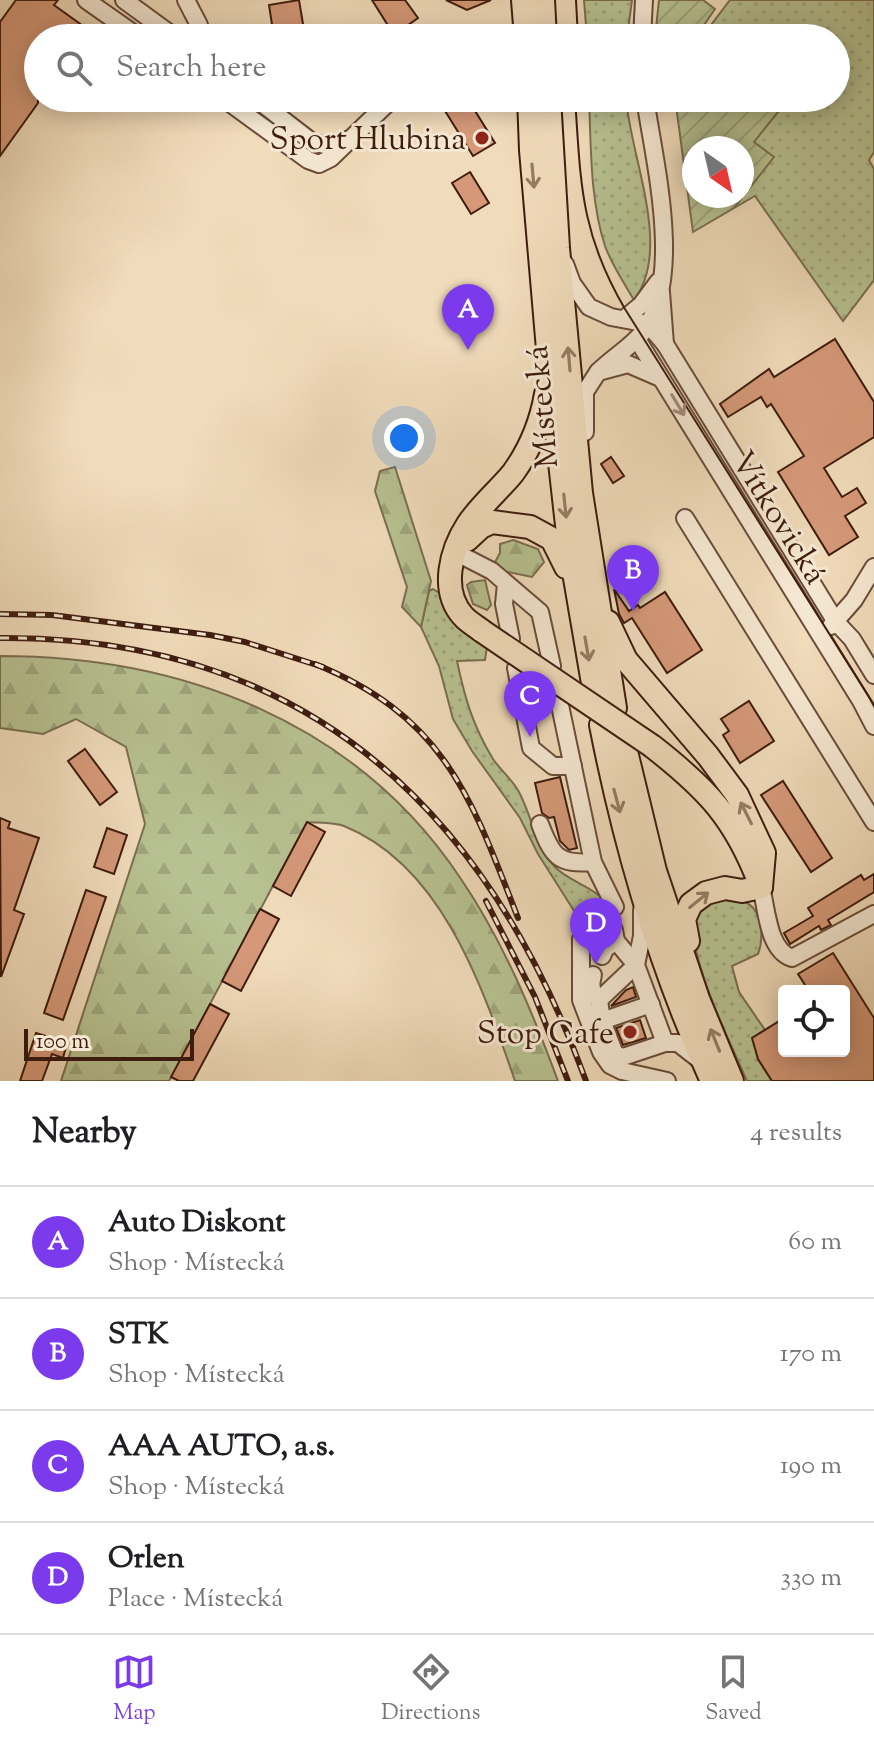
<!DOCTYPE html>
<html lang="en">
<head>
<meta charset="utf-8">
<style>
  body { margin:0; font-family:"Sorts Mill Goudy",serif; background:#f6f6f6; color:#202124 }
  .controls { position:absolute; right:24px; bottom:24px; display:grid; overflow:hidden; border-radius:8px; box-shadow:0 4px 20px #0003 }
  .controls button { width:72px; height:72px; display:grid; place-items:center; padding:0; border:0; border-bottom:2px solid #e0e0e0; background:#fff; color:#202124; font:40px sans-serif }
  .compass { position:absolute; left:682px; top:136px; width:72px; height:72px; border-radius:50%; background:#fff; box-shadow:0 4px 20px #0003; rotate:146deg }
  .scale { position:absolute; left:24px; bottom:20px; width:170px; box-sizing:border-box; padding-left:8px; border:4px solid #3e1c0e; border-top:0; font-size:22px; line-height:28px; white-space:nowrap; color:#3e1c0e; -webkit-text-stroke:6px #f5e8d2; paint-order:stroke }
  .you { position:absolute; left:404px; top:438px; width:28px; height:28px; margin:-20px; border:6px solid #fff; border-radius:50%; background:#1a73e8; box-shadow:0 0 0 12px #1a73e833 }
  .badge { display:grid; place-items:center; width:52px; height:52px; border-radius:50%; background:#7c3aed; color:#fff; font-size:26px; font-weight:700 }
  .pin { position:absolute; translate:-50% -66px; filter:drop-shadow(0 2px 4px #0008) }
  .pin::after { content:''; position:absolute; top:42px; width:28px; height:24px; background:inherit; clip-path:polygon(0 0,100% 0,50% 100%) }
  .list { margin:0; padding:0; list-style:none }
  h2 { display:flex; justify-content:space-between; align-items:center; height:104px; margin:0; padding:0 32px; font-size:34px }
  h2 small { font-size:26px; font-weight:400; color:#757577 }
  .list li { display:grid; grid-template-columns:52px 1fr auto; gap:24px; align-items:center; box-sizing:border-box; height:112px; padding:0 32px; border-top:2px solid #e0e0e0 }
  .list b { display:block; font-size:30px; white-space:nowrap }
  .list p { margin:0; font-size:26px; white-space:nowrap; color:#757577 }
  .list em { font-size:26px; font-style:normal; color:#757577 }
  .icon { flex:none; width:44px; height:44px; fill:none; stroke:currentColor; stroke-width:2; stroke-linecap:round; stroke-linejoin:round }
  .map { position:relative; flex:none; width:874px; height:1081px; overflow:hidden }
  .search { position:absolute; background:#fff; box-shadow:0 4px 20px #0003; left:24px; right:24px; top:24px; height:88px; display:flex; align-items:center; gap:20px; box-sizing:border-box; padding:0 28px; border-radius:44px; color:#757577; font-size:30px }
  .sheet { height:552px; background:#fff }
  nav { display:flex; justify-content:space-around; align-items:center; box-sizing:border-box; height:112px; border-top:2px solid #e0e0e0; background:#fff; font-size:22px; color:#757577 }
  nav a { display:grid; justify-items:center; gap:4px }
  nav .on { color:#7c3aed }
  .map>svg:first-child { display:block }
  .grass { fill:url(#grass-dots); stroke:#7a6e50; stroke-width:2 }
  .forest { fill:url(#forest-firs); stroke:#7a6e50; stroke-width:2 }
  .garden { fill:url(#garden-furrows); stroke:#7a6e50; stroke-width:2; fill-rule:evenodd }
  .building { fill:#d59979; stroke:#3e1c0e; stroke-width:2 }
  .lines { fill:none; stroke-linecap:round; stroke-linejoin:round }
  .minor-casing { stroke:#6a4c39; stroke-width:20 }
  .highway-casing { stroke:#3e1c0e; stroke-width:26 }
  .minor { stroke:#f5e8d2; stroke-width:16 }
  .highway { stroke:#f0dbba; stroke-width:22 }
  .tram { stroke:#3e1c0e; stroke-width:2 }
  .rail-casing { stroke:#3e1c0e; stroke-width:6 }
  .rail { stroke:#f5e8d2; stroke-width:3; stroke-dasharray:9; stroke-linecap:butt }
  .highway-bridge-casing { stroke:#3e1c0e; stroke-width:26; stroke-linecap:butt }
  .highway-bridge { stroke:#f0dbba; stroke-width:22 }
  .oneway { stroke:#977c64 }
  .oneway2 { stroke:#a38c7a }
  .poi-dot { fill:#8f2418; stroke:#f5e8d2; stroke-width:3 }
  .labels { text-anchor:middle; stroke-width:6; stroke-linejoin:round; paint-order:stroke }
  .poi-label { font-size:32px; fill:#3e1c0e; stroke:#f5e8d2; text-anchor:end }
  .street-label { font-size:32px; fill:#3e1c0e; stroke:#f5e8d2 }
</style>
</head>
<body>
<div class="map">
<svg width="874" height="1081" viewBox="0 0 874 1081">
  <defs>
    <pattern id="grass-dots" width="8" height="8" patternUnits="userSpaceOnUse" patternTransform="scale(2)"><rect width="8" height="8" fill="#b7c191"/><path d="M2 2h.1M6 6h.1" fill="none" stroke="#9ea57c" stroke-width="1.8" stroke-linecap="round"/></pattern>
    <pattern id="forest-firs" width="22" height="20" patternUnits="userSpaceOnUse" patternTransform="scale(2)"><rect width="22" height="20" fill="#b7c191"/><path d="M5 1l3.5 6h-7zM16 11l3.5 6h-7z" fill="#9ea57c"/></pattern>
    <pattern id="garden-furrows" width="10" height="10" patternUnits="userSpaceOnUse" patternTransform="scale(2)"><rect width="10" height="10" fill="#b7c191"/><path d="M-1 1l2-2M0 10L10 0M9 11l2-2" fill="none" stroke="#9ea57c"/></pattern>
  </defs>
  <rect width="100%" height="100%" fill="#f0dbba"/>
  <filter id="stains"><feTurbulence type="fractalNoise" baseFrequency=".0025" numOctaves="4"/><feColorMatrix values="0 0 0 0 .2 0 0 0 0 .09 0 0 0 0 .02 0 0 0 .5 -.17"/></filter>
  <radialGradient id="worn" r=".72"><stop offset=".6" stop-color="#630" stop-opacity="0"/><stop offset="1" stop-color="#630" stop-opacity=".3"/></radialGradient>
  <g class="grass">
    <polygon points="584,0 632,0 627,38 587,38"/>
    <polygon points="730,0 874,0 874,152 869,160 874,169 874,280 843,321 755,196 734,208 773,157 753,143 789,98 836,98 836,38 728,38 711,25"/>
    <path d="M589,98H626C630,156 673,249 634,300C624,283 612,265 605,246C590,200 591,146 589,98Z"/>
    <path d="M433,589L441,594L487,647L485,660L457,661C465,699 473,726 493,759C501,771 514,781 520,794C532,818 536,845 554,866C569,884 613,891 611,918L604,922L576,914L538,854L520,818L472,751L453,719L439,666L421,627L429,591Z"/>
    <path d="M719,897C727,898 738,898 745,902C763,910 764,938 758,954L732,966L739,992L765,1030L753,1038L758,1059L772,1081H747C732,1046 684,951 695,916C698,907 711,902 719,897Z"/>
  </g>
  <g class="forest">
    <polygon points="395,467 431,581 421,627 402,607 407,587 375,491 380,471"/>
    <polygon points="513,540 538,549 544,562 532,577 503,571 494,564 500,553 500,544"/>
    <polygon points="485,580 491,605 487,610 473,604 467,585 471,582"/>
    <path d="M0,656C182,656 357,722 461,879C503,941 532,1011 558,1081H515C483,989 443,866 344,826C334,822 319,823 307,822L169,1081H61L145,824L126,747L76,719L43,734L0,728Z"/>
  </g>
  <g class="garden">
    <polygon points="659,0 703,0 715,9 695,38 655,38"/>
    <path d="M675,98H789L754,142L774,157L734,208L693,232ZM742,148V196H694V148Z"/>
  </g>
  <g class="building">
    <polygon points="16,0 58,0 54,5 90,31 85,38 38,38 38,103 0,156 0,22"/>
    <polygon points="299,0 305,36 274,38 269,5"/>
    <polygon points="372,0 405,0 418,18 394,35"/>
    <polygon points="446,0 491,0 467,10"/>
    <polygon points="437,98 467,98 495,143 473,156"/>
    <polygon points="470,172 489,203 471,214 452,183"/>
    <polygon points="835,339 874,402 874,437 824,468 842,497 857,488 866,503 845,516 858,537 829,555 778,472 804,456 771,404 767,407 761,397 728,417 720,404 769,369 774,377"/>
    <polygon points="611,457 624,476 613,483 601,464"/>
    <polygon points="614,589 629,611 638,605 640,608 665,592 702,650 667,673 632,618 624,623 619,614"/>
    <polygon points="749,701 774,741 740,763 723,735 729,731 721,719"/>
    <polygon points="85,749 117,792 100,805 68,761"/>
    <polygon points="560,777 577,848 569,850 560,841 554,817 549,818 542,813 535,783"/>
    <polygon points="783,781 832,858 811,872 761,795"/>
    <polygon points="0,818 10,822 8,828 39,838 14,910 24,914 1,977"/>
    <polygon points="307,822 325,832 291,896 273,886"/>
    <polygon points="107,828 127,835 114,874 94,867"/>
    <polygon points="874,874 874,892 828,920 831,925 821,930 819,926 790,944 784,933 813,916 808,908 861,875 864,880"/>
    <polygon points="86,890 106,897 63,1020 44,1013"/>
    <polygon points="260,909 279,919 241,991 222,981"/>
    <polygon points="833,953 874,1018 874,1081 772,1081 758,1059 752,1038 784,1018 784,1051 844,1051 844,991 809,991 798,974"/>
    <polygon points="633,987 636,997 611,1006 626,990"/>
    <polygon points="210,1004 229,1014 193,1081 179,1081 171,1077"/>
    <polygon points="640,1020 646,1038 623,1045 616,1028"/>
    <polygon points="36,1033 49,1037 49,1042 66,1047 63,1058 52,1054 42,1081 20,1081"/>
  </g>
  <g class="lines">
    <defs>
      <g id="minor">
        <polyline points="86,0 140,38"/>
        <polyline points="124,0 176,38"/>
        <polyline points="186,0 199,25 194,38"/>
        <polyline points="460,38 462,36"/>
        <polyline points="642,38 644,0"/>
        <polyline points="223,98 308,160 319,164 331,158 393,98"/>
        <polyline points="255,98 312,142 333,147 346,140"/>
        <polyline points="565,264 572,283 589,307 611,317 648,324 665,344 836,622 852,639 874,675"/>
        <polyline points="661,292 665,344"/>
        <polyline points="624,319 641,305 658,282"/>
        <polyline points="637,339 861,701 874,726"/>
        <path d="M598,372C612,358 631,347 643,332C684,278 654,161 645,98"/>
        <polyline points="585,432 585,392 598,372 628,364 658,377"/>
        <polyline points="685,518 874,822"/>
        <polyline points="455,552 492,571 540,612 552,666"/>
        <polyline points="506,584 504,604 511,639"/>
        <polyline points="831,626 854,600 874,567"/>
        <polyline points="516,668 531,748 553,766 573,766"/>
        <polyline points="558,696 593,862 615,907"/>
        <path d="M540,824C552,856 558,865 593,862"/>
        <path d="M761,887C767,910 768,950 792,958L874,914"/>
        <polyline points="642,910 642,936 636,965 665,1043 678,1043 701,1061"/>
        <polyline points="602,956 605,949 616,941"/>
        <path d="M593,975C590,985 591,993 599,1000"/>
        <polyline points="602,1021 651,1004"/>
        <polyline points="665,1043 623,1057 615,1054 602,1021 599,1000 636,965 616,941 614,930 581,939 581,1000 601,1052 610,1065 622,1071 667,1081"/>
      </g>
      <g id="highway">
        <polyline points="523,0 526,38"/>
        <polyline points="543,0 545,38"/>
        <polyline points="529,98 531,150 550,373 569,543 595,695"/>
        <polyline points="549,98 558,248 581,493 615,708"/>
        <polyline points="467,540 481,527 492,522 530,527 552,539 566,567"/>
        <polyline points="608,622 626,660 708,756 737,795 764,853 761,887"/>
        <path d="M482,631C476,626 468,622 463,616C440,590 451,550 468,524C481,505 499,490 513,473C531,448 541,423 546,394"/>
        <path d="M601,725C625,847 660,968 712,1081"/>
        <polyline points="623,739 655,871 698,999 732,1081"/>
        <path d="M652,746C707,789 735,818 760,884"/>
        <polyline points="688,941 684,919 691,904 706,893 725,888 742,891 761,887"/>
      </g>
    </defs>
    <use href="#minor" class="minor-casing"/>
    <use href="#highway" class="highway-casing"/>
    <use href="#minor" class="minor"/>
    <use href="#highway" class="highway"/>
    <g class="tram">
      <polyline points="576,0 578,38"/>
      <path d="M575,98C581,184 580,232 625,309L874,705"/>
    </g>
    <defs>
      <g id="rail">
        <polyline points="0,614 52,615 210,635 245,642 323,667"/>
        <path d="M0,638C303,636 486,807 586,1081"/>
        <path d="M315,664C445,717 471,797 518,918"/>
        <polyline points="486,901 535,997 568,1081"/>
      </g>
    </defs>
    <use href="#rail" class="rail-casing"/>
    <use href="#rail" class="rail"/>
    <defs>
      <polyline id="highway-bridge" points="482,631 652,746"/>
    </defs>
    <use href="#highway-bridge" class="highway-bridge-casing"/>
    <use href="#highway-bridge" class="highway-bridge"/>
  </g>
  <defs><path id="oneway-shaft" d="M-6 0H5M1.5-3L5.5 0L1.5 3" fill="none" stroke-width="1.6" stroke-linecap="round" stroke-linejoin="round" transform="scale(2)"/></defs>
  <g class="oneway">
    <use href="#oneway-shaft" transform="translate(533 176) rotate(85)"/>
    <use href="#oneway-shaft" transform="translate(569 359) rotate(-95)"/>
    <use href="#oneway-shaft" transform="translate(565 506) rotate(84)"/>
    <use href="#oneway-shaft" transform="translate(587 649) rotate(80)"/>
    <use href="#oneway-shaft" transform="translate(617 801) rotate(75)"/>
    <use href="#oneway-shaft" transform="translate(746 813) rotate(-117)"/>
    <use href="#oneway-shaft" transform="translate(699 900) rotate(-39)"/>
    <use href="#oneway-shaft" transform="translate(715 1040) rotate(-112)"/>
  </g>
  <use class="oneway2" href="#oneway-shaft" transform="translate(678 405) rotate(59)"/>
  <g class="poi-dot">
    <circle cx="482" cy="138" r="8"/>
    <circle cx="630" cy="1032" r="8"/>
  </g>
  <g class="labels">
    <g class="poi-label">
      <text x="466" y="149">Sport Hlubina</text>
      <text x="614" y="1043">Stop Cafe</text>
    </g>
    <g class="street-label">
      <text transform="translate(541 407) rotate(-95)" y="11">Místecká</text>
      <text transform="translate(780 517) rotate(58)" y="11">Vítkovická</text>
    </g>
  </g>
  <rect width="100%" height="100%" filter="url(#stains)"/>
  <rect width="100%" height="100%" fill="url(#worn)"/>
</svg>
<div class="controls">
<button><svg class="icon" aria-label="locate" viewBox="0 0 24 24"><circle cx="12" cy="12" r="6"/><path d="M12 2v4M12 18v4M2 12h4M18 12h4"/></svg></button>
</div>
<svg class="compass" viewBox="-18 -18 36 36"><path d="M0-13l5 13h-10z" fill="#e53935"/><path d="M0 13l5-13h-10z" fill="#757577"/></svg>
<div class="scale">100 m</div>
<div class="you"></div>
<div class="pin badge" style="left:468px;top:350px">A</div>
<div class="pin badge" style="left:633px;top:611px">B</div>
<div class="pin badge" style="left:530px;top:737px">C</div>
<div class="pin badge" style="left:596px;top:964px">D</div>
<div class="search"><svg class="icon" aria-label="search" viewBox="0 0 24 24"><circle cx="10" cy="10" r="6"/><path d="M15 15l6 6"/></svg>Search here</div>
</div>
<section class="sheet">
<h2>Nearby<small>4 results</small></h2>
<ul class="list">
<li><span class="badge">A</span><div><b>Auto Diskont</b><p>Shop · Místecká</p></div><em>60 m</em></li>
<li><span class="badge">B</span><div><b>STK</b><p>Shop · Místecká</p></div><em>170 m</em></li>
<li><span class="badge">C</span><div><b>AAA AUTO, a.s.</b><p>Shop · Místecká</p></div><em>190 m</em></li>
<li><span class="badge">D</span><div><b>Orlen</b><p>Place · Místecká</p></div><em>330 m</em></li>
</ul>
</section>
<nav>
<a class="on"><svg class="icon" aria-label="map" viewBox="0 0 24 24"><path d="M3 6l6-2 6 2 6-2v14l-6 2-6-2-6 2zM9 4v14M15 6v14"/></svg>Map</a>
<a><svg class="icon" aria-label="directions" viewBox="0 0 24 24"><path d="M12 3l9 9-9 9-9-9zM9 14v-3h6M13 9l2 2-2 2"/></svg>Directions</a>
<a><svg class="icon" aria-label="saved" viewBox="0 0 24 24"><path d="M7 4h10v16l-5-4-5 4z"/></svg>Saved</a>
</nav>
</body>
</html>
